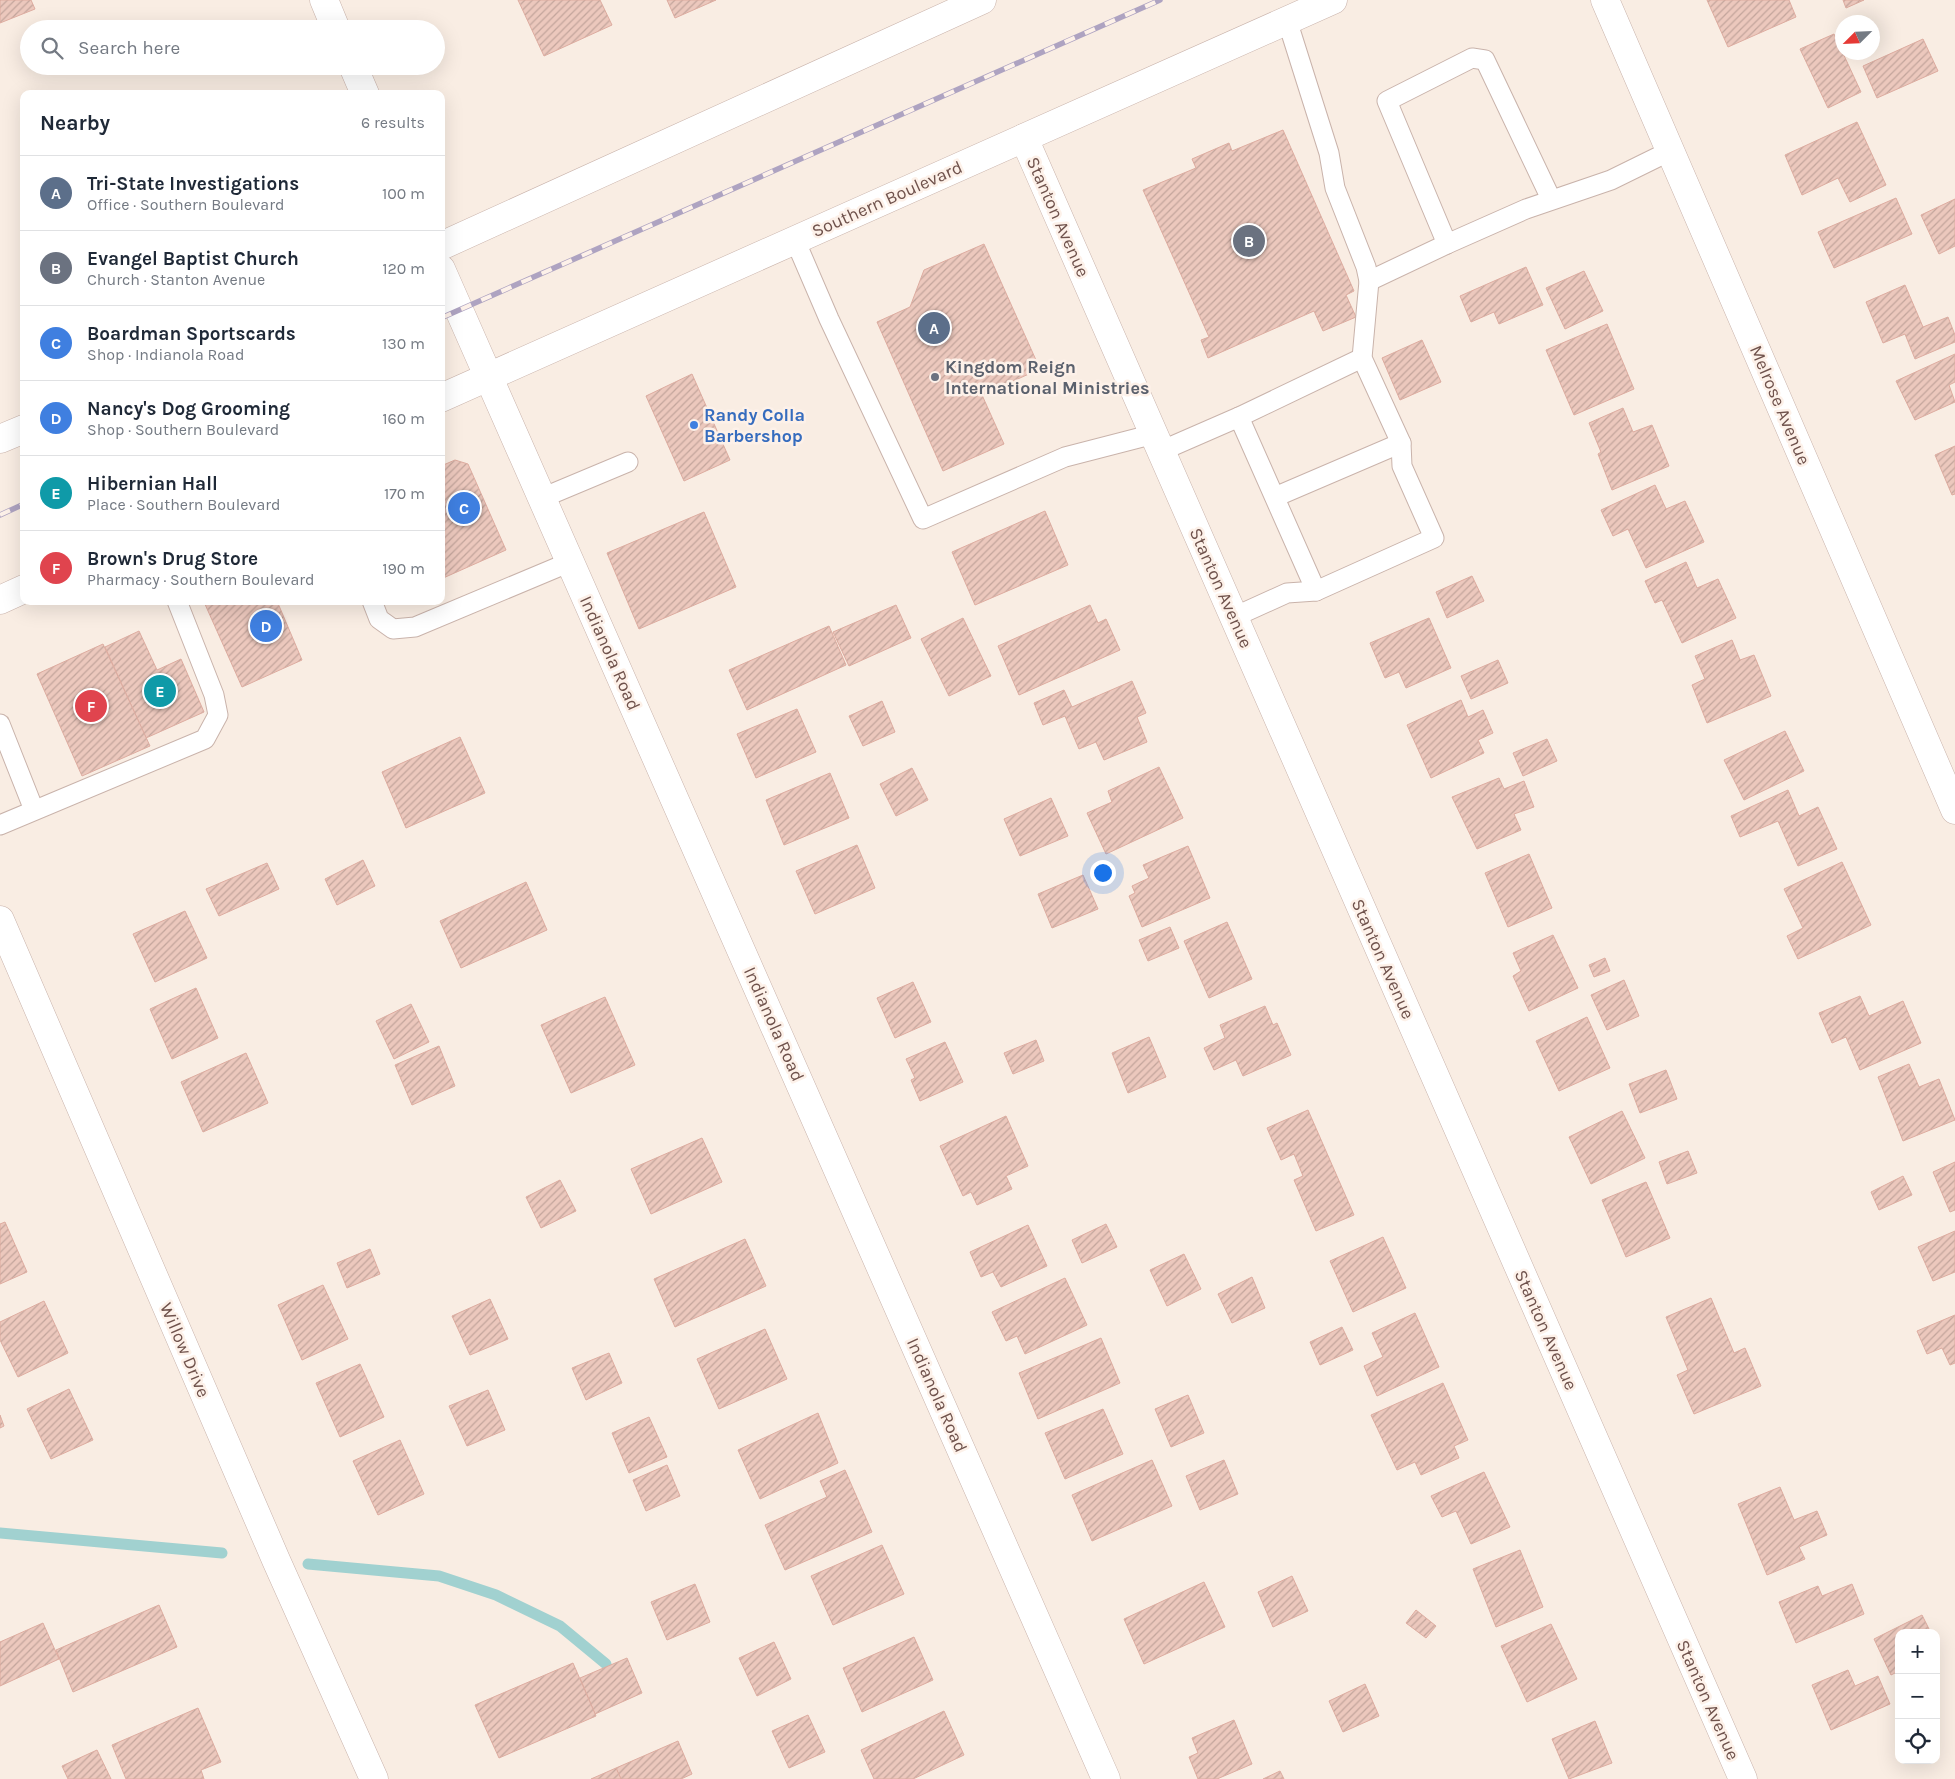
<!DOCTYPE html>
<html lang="en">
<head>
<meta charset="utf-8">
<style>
  body { margin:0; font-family:Karla,sans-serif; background:#f2f2f3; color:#1f2937 }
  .controls { position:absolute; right:15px; bottom:15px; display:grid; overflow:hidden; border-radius:10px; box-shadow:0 5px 20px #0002 }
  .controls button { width:45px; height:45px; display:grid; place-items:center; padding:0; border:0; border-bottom:1px solid #e0e1e3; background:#fff; color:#1f2937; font:25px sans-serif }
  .compass { position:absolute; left:1835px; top:15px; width:45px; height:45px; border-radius:50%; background:#fff; box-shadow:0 5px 20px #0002; rotate:246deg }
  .you { position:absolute; left:1102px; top:872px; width:18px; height:18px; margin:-12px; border:4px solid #fff; border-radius:50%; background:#1a73e8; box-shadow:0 0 0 8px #1a73e833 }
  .badge { display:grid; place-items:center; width:32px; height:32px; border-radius:50%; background:#d93025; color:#fff; font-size:16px; font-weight:700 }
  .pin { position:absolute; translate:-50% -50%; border:2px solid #fff; box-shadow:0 1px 5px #0006 }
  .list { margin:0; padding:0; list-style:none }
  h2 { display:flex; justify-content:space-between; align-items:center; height:65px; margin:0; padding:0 20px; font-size:21px }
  h2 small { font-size:16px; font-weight:400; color:#747a83 }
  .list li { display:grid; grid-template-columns:32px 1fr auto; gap:15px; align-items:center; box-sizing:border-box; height:75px; padding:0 20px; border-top:1px solid #e0e1e3 }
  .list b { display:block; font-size:19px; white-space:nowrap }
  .list p { margin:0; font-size:16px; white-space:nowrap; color:#747a83 }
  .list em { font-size:16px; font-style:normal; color:#747a83 }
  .icon { flex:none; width:28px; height:28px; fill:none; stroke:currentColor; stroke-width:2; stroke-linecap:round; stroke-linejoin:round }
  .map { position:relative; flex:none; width:1955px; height:1779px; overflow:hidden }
  .search { position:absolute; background:#fff; box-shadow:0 5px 20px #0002; left:20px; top:20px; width:425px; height:55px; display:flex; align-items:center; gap:12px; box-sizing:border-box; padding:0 18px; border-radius:28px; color:#747a83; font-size:19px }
  .panel { position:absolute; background:#fff; box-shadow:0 5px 20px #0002; left:20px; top:90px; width:425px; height:515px; border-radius:10px }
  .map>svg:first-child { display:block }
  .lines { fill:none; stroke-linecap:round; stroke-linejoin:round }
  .stream { stroke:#a1d1d0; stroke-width:11 }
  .building { fill:url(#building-hatch); stroke:#ddaca0 }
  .service-casing { stroke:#c9b3ab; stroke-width:21 }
  .minor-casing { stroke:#c9b3ab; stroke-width:29 }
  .tertiary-casing { stroke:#c9b3ab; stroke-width:29 }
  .service { stroke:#fff; stroke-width:19 }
  .minor { stroke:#fff; stroke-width:28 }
  .tertiary { stroke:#fff; stroke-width:28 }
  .rail-casing { stroke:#aea3c1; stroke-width:5.5 }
  .rail { stroke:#fdf1e9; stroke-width:4; stroke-dasharray:11; stroke-linecap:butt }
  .worship-dot { fill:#6b7280; stroke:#fdf1e9; stroke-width:2 }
  .shop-dot { fill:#3f7fe0; stroke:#fdf1e9; stroke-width:2 }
  .labels { text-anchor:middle; stroke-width:5; stroke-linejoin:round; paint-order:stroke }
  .street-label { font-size:18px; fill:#6f524c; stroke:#fdf1e9 }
  .worship-label { font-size:18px; font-weight:bold; fill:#5b616d; stroke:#fdf1e9; text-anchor:start }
  .shop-label { font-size:18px; font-weight:bold; fill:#366cbe; stroke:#fdf1e9; text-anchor:start }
</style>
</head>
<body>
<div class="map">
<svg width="1955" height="1779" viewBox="0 0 1955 1779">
  <defs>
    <pattern id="building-hatch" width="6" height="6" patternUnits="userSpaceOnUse" patternTransform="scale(1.25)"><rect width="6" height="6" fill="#ecc8bd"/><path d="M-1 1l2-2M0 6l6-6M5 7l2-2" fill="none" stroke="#c3a59c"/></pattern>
  </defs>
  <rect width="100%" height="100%" fill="#f9ede3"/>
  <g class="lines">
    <g class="stream">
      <polyline points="0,1533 222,1553"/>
      <polyline points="308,1564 439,1576 496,1595 560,1626 606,1664"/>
    </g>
  </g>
  <g class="building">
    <polygon points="0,0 31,0 35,9 0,23"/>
    <polygon points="518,0 600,0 612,25 544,56"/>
    <polygon points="667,0 716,0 675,18"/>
    <polygon points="1707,0 1789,0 1796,17 1728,47"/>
    <polygon points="1843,0 1864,0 1846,8"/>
    <polygon points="1834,34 1861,92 1828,108 1800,49"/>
    <polygon points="1923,39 1938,71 1877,98 1863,66"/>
    <polygon points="1857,122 1886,185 1850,202 1838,178 1802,195 1785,155"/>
    <polygon points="1283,130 1354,291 1346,295 1356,317 1323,331 1314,311 1208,358 1201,340 1209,337 1143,190 1196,168 1192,159 1229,143 1232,151"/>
    <polygon points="1896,198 1912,234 1834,268 1818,232"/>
    <polygon points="1955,199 1955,246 1939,254 1921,215"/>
    <polygon points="984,244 1040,369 982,395 1004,444 943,471 877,322 910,307 924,270"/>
    <polygon points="1526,267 1543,305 1499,324 1494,312 1471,322 1460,296"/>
    <polygon points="1584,271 1603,311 1565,329 1546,288"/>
    <polygon points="1905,285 1923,327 1948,317 1955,335 1955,342 1915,359 1905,334 1883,343 1866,302"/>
    <polygon points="1607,324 1634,389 1574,415 1546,350"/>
    <polygon points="1422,340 1441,382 1400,400 1382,358"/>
    <polygon points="1955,354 1955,382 1949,385 1955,402 1915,420 1896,381"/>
    <polygon points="692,374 730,460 684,481 646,396"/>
    <polygon points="1623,408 1633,432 1652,425 1669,466 1612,490 1598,454 1601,452 1589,423"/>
    <polygon points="1955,446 1955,494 1952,495 1935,455"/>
    <polygon points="455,460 468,464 506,550 441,579 441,466"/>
    <polygon points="1655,485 1666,509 1685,501 1704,542 1646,568 1628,529 1613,536 1601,510"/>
    <polygon points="1045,511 1068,565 975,605 952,552"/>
    <polygon points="704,512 736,587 639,629 607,553"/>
    <polygon points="1686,562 1697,588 1718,579 1736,618 1682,643 1662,600 1655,603 1645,581"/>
    <polygon points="1472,576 1484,601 1447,618 1436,592"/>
    <polygon points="207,601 277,601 302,660 242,687 204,602"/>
    <polygon points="896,605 911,638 849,666 833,632"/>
    <polygon points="1090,605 1098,623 1106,619 1120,650 1019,695 998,646"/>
    <polygon points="963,618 991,676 949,696 921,639"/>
    <polygon points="1429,618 1451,668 1406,688 1399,672 1385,678 1370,643"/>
    <polygon points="829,626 846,665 747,710 729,670"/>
    <polygon points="139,631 157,670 181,659 204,712 146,738 105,647"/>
    <polygon points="1732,640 1740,660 1754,655 1771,696 1707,723 1692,685 1705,679 1695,656"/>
    <polygon points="103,644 150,746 82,776 37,674"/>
    <polygon points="1498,660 1508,683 1471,699 1461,676"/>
    <polygon points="1132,681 1146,713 1137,717 1147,742 1104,760 1096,742 1079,749 1065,716 1043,725 1034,703 1064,690 1072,707"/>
    <polygon points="1461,700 1468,717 1483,710 1493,733 1478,740 1484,753 1431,778 1407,725"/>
    <polygon points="882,701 895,732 863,746 849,716"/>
    <polygon points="797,709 816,752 756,778 737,734"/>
    <polygon points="1785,731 1804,771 1744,800 1724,760"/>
    <polygon points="460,737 485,793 406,828 382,772"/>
    <polygon points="1547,739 1557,761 1523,776 1513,753"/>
    <polygon points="1159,767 1183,818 1106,854 1087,813 1112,802 1108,791"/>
    <polygon points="912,768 928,800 896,816 880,784"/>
    <polygon points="830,773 849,818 784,845 766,800"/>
    <polygon points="1499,778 1504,789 1524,781 1534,807 1514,814 1521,830 1477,849 1452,797"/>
    <polygon points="1788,790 1799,816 1818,807 1837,849 1798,866 1778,821 1740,837 1731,816"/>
    <polygon points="1051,798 1068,836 1020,856 1004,819"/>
    <polygon points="857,845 875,888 815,914 796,871"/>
    <polygon points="1188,846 1210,898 1142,927 1129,896 1135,893 1132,886 1149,878 1143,865"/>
    <polygon points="1529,854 1552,908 1508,927 1485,873"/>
    <polygon points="363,860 375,886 337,905 325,879"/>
    <polygon points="1842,862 1871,925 1798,959 1787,936 1803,928 1784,889"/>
    <polygon points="267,863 279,889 219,916 206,889"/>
    <polygon points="1083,875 1098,909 1052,928 1038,894"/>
    <polygon points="526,882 547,930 461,968 440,921"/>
    <polygon points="185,911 207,958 155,982 133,934"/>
    <polygon points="1227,922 1252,979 1209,998 1184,941"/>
    <polygon points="1170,927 1179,948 1148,961 1139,940"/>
    <polygon points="1553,935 1578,988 1529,1011 1513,976 1521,971 1513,953"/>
    <polygon points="1605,958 1610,971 1594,977 1589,965"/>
    <polygon points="1624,980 1639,1016 1607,1030 1591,995"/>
    <polygon points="913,982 931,1022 895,1038 877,998"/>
    <polygon points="196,988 218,1038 172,1059 150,1009"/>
    <polygon points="1860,996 1869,1016 1903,1001 1921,1043 1860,1070 1846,1037 1832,1043 1819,1013"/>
    <polygon points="605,997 635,1065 571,1093 541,1025"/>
    <polygon points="411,1004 429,1042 394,1059 376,1021"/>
    <polygon points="1265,1006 1273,1025 1277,1023 1291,1055 1243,1076 1236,1060 1214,1070 1204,1048 1225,1038 1220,1025"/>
    <polygon points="1587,1017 1610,1068 1559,1091 1536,1041"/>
    <polygon points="1149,1037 1166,1077 1128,1093 1112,1053"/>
    <polygon points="1036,1040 1044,1061 1013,1074 1004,1053"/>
    <polygon points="945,1042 963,1082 920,1101 911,1080 915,1078 906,1059"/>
    <polygon points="439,1046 455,1086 412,1105 395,1065"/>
    <polygon points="246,1053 268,1103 203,1132 181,1082"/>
    <polygon points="1909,1064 1919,1087 1939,1079 1955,1120 1903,1141 1878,1077"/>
    <polygon points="1666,1070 1677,1099 1640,1113 1629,1084"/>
    <polygon points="1308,1110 1354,1215 1316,1231 1294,1180 1303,1176 1294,1154 1281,1160 1267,1128"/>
    <polygon points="1622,1111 1645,1158 1591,1184 1569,1137"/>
    <polygon points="1006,1116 1028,1166 1006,1176 1012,1189 977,1205 971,1192 963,1196 940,1146"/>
    <polygon points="702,1138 722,1182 651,1214 631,1169"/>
    <polygon points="1688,1151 1697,1173 1667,1184 1659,1162"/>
    <polygon points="1955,1162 1955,1210 1950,1212 1933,1172"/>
    <polygon points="1903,1176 1912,1195 1879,1210 1871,1192"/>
    <polygon points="560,1180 576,1211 541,1228 526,1197"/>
    <polygon points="1646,1182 1670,1238 1626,1257 1602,1200"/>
    <polygon points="5,1222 27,1272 0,1284 0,1224"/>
    <polygon points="1106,1224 1117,1247 1082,1263 1072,1240"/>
    <polygon points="1028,1225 1047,1266 1001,1287 993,1272 981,1277 970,1252"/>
    <polygon points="1955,1231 1955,1272 1933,1281 1918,1247"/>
    <polygon points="1383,1237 1406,1288 1353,1312 1330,1261"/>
    <polygon points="745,1239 766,1286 675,1327 654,1279"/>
    <polygon points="370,1249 380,1274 347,1288 337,1263"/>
    <polygon points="1184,1254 1201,1289 1167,1306 1150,1270"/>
    <polygon points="1252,1277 1265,1308 1232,1323 1218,1294"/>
    <polygon points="1065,1278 1087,1325 1025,1354 1017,1336 1006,1341 992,1312"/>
    <polygon points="323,1285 348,1339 302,1360 278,1305"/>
    <polygon points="1711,1298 1734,1353 1745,1348 1761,1386 1694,1414 1677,1375 1688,1370 1666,1317"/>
    <polygon points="490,1299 508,1339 470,1355 452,1316"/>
    <polygon points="44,1301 68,1353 18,1377 0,1340 0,1322"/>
    <polygon points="1415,1313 1439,1367 1377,1396 1364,1366 1383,1357 1372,1333"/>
    <polygon points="1955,1315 1955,1363 1950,1365 1942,1348 1927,1354 1917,1331"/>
    <polygon points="1342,1327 1353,1350 1320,1365 1310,1342"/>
    <polygon points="765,1329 787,1379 719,1409 697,1359"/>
    <polygon points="1101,1338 1120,1383 1038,1419 1019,1373"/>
    <polygon points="609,1353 622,1383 586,1400 572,1368"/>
    <polygon points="360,1364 384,1417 340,1437 316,1383"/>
    <polygon points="1443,1383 1468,1440 1454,1446 1459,1458 1421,1475 1415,1462 1397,1470 1371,1415"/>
    <polygon points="69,1389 93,1440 51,1459 27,1409"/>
    <polygon points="488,1390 505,1430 467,1446 449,1406"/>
    <polygon points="1188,1395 1204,1433 1171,1447 1155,1409"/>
    <polygon points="1103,1409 1123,1454 1065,1479 1045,1433"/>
    <polygon points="818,1413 838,1463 760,1499 738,1450"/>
    <polygon points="0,1415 4,1426 0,1428"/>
    <polygon points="649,1417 667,1457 629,1473 612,1433"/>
    <polygon points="400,1440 424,1494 378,1515 353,1461"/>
    <polygon points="1152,1460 1172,1506 1092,1541 1072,1495"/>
    <polygon points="1224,1460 1238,1494 1200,1510 1186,1476"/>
    <polygon points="667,1465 680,1496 646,1511 633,1480"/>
    <polygon points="845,1470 872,1532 785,1570 765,1525 827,1497 820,1481"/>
    <polygon points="1484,1472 1510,1527 1471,1544 1456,1511 1442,1517 1431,1496"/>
    <polygon points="1780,1487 1794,1520 1817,1511 1827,1535 1799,1547 1805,1559 1767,1575 1738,1504"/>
    <polygon points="882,1545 904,1594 833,1625 811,1576"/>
    <polygon points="1520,1550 1543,1607 1496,1627 1473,1569"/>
    <polygon points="1292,1576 1308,1611 1273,1627 1258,1592"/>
    <polygon points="1204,1582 1225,1627 1144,1664 1124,1619"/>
    <polygon points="695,1584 710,1622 667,1640 651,1602"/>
    <polygon points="1852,1584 1864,1614 1796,1643 1779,1602 1818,1586 1822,1596"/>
    <polygon points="159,1605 177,1647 73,1692 56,1650"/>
    <polygon points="1416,1610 1436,1626 1426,1638 1406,1623"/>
    <polygon points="1922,1615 1931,1633 1899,1633 1899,1671 1891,1675 1874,1639"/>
    <polygon points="43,1623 59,1659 0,1686 0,1642"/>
    <polygon points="1551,1624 1577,1679 1527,1702 1501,1646"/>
    <polygon points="914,1637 933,1680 862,1712 843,1668"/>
    <polygon points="774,1642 791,1679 757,1696 739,1658"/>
    <polygon points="627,1658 642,1693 595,1714 580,1678"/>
    <polygon points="573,1663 596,1716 499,1758 475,1705"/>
    <polygon points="1848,1670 1855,1686 1878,1676 1890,1704 1831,1730 1812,1685"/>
    <polygon points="1365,1684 1379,1716 1343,1732 1329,1701"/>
    <polygon points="198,1708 221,1762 201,1770 204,1779 126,1779 112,1745"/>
    <polygon points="944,1711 964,1755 913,1779 874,1779 861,1750"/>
    <polygon points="808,1715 825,1752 789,1768 772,1731"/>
    <polygon points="1234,1720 1252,1764 1217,1779 1198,1779 1189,1757 1198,1753 1192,1738"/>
    <polygon points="1595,1721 1612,1763 1569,1779 1552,1739"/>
    <polygon points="678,1741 692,1774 681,1779 621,1779 616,1768"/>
    <polygon points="97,1750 111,1779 68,1779 62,1766"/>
    <polygon points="616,1768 621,1779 591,1779"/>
    <polygon points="1280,1771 1284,1779 1263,1779"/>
  </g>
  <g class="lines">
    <defs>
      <g id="service">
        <polyline points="795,240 829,319 923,519 1065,457 1154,434"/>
        <polyline points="1447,244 1387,101 1472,58 1485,60 1551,199"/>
        <polyline points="1369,281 1447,244 1526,209 1611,180 1670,151"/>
        <polyline points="1239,417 1362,358"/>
        <polyline points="1161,451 1239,417 1316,591"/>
        <polyline points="1275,497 1401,443"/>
        <polyline points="542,498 628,462"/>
        <polyline points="372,601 379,619 393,629 415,627 570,562"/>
        <polyline points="1234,617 1287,593 1316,591 1434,538 1402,466 1401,443 1362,358 1369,281 1366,267 1335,188 1329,153 1287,20"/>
        <polyline points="0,724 34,810"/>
        <polyline points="0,825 205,739 218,715 214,695 177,601"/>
      </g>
      <g id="minor">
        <polyline points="1605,0 1955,810"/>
        <polyline points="1024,138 1743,1779"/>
        <polyline points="0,920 276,1560 374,1779"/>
      </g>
      <g id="tertiary">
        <polyline points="324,0 336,29"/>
        <polyline points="353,66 365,94"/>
        <polyline points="441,246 982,0"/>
        <polyline points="441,269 1106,1779"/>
        <polyline points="441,398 1333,0"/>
        <polyline points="0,439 24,429"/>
        <polyline points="0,600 24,589"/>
      </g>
    </defs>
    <use href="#service" class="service-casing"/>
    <use href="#minor" class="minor-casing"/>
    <use href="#tertiary" class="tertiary-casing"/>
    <use href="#service" class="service"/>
    <use href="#minor" class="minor"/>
    <use href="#tertiary" class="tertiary"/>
    <defs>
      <g id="rail">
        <polyline points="441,318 1160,0"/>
        <polyline points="0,515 24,504"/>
      </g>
    </defs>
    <use href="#rail" class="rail-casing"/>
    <use href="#rail" class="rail"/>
  </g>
  <circle class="worship-dot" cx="935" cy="377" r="5"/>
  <circle class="shop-dot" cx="694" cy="425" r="5"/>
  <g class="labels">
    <g class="street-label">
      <text transform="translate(887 199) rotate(-24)" y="6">Southern Boulevard</text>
      <text transform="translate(1058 217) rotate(66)" y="6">Stanton Avenue</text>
      <text transform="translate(1780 405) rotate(67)" y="6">Melrose Avenue</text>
      <text transform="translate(1221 588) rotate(66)" y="6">Stanton Avenue</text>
      <text transform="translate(610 653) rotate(66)" y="6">Indianola Road</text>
      <text transform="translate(1383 959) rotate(66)" y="6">Stanton Avenue</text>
      <text transform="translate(774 1024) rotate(66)" y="6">Indianola Road</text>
      <text transform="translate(1546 1330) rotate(66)" y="6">Stanton Avenue</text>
      <text transform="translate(185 1350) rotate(67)" y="6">Willow Drive</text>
      <text transform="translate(937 1395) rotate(66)" y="6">Indianola Road</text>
      <text transform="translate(1708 1700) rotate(66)" y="6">Stanton Avenue</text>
    </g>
    <g class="worship-label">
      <text x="945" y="373">Kingdom Reign<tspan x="945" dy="21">International Ministries</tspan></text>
    </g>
    <g class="shop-label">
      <text x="704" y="421">Randy Colla<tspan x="704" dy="21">Barbershop</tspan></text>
    </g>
  </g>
</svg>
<div class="controls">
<button>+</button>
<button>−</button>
<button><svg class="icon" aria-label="locate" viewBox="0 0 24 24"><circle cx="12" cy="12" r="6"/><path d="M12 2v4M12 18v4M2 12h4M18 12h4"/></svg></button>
</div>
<svg class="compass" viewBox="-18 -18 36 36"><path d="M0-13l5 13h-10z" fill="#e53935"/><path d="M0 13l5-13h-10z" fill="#747a83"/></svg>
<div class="you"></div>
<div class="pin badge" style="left:934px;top:328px;background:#5c6f8a">A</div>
<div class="pin badge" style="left:1249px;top:241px;background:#6b7280">B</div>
<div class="pin badge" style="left:464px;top:508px;background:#3f7fe0">C</div>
<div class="pin badge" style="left:266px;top:626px;background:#3f7fe0">D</div>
<div class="pin badge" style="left:160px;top:691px;background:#0f9aa8">E</div>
<div class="pin badge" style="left:91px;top:706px;background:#e0444e">F</div>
<div class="search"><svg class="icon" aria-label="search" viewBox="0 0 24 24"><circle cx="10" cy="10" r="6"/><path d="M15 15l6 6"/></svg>Search here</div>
<section class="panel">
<h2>Nearby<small>6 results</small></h2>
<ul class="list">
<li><span class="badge" style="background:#5c6f8a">A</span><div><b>Tri-State Investigations</b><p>Office · Southern Boulevard</p></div><em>100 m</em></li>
<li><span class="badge" style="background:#6b7280">B</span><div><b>Evangel Baptist Church</b><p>Church · Stanton Avenue</p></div><em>120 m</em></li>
<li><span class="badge" style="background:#3f7fe0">C</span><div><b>Boardman Sportscards</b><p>Shop · Indianola Road</p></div><em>130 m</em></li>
<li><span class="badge" style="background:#3f7fe0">D</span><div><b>Nancy's Dog Grooming</b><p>Shop · Southern Boulevard</p></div><em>160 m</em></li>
<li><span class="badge" style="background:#0f9aa8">E</span><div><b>Hibernian Hall</b><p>Place · Southern Boulevard</p></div><em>170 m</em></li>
<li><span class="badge" style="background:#e0444e">F</span><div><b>Brown's Drug Store</b><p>Pharmacy · Southern Boulevard</p></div><em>190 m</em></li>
</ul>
</section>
</div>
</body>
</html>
